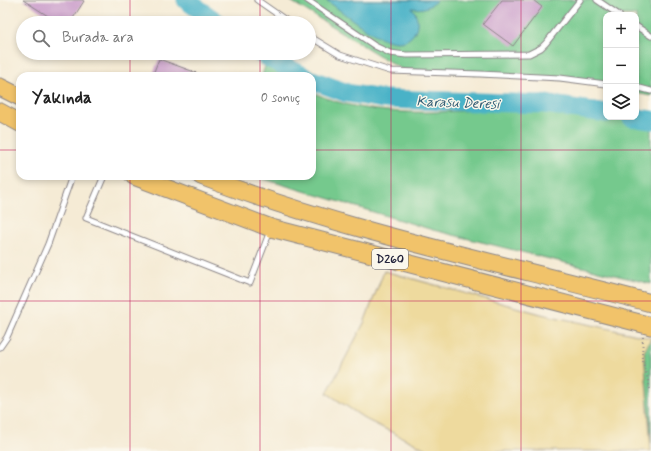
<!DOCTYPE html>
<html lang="tr">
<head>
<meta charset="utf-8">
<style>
  body { margin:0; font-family:Mynerve,sans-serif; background:#f2f2f2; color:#222 }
  .controls { position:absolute; right:12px; top:12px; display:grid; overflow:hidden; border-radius:8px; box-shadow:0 2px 6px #0003 }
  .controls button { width:36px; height:36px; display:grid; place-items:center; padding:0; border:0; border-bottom:1px solid #e0e0e0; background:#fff; color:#222; font:20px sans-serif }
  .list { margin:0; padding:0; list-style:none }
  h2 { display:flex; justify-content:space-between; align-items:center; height:52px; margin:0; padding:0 16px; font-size:17px }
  h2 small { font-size:13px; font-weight:400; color:#767676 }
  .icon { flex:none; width:22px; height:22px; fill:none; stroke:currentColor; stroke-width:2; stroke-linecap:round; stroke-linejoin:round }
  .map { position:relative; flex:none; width:651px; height:451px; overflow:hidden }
  .search { position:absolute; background:#fff; box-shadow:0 2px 6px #0003; left:16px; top:16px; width:300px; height:44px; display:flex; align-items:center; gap:10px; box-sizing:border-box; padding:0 14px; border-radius:22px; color:#767676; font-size:15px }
  .panel { position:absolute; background:#fff; box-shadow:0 2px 6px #0003; left:16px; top:72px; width:300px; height:108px; border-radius:12px }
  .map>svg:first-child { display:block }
  .green { fill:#74c98d; stroke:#4b7664 }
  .sand { fill:#eeda9e; stroke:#887e6c }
  .water { fill:#48b2c7; stroke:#356a81 }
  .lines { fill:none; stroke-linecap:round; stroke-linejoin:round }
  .river { stroke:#48b2c7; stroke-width:19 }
  .building { fill:#c99bca }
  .service-casing { stroke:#8c8688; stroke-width:7 }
  .trunk-casing { stroke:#8c8688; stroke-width:19 }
  .path { stroke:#8c8688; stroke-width:2; stroke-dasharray:1 3; stroke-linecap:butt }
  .service { stroke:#fff; stroke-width:5 }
  .trunk { stroke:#f1c36a; stroke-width:17 }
  .grid { fill:none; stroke:#c2185b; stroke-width:1; stroke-opacity:0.55 }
  .labels { text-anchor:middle; stroke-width:3; stroke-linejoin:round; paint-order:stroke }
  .shield { fill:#fbf7ec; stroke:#636270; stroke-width:1 }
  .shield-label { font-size:12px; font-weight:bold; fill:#22223b }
  .water-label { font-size:14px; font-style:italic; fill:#315c73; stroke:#fbf7ec }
</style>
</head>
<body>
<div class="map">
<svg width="651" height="451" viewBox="0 0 651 451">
  <rect width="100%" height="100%" fill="#fbf7ec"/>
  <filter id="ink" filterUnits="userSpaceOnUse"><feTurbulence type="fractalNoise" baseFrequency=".025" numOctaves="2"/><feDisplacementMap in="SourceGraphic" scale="8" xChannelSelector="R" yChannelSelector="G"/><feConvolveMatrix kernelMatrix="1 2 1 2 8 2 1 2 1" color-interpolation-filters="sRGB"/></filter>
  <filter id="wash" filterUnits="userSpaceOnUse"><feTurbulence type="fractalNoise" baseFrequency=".012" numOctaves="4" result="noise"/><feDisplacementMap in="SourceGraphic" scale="16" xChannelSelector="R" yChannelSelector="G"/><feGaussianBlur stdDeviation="0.9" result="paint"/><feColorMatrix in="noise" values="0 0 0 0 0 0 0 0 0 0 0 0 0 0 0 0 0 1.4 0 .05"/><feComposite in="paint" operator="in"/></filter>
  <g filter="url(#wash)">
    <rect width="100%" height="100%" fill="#f5ebd5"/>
    <g class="green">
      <polygon points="289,0 651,0 651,96 636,93 636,15 606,15 606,86 593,82 401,69"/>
      <polygon points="266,62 284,76 262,76"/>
      <path d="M312,92C376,122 445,110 512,109C544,108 575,110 606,113V117H635L651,120V284L433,230L254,176H312Z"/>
      <polygon points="651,339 651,443 644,352 647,344"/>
    </g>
    <polygon class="sand" points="384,271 541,314 651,338 644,352 651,451 430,451 367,420 327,393 364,323"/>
    <path class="water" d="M326,0H437C430,7 423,10 412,8C423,20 416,42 398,42C377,42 343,12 326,0Z"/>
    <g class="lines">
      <g class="river">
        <polyline points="186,0 218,23"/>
        <polyline points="260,53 303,76"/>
        <polyline points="312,80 347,93 383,99 545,104 606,113"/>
        <polyline points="631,117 651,120"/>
      </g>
    </g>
    <g id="blocks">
      <g class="building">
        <polygon points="23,0 82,0 84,1 70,23 59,23"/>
        <polygon points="502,0 533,0 542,7 513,46 483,24"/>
        <polygon points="159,59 197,73 196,76 155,76 153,74"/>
      </g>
    </g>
  </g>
  <g filter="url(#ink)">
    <use href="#blocks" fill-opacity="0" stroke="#8c8688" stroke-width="1"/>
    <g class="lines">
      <defs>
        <g id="service">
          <polyline points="257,0 290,23"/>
          <polyline points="307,0 375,46 390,53 406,55 529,54 541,48 546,43 580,0"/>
          <polyline points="597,0 619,15"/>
          <polyline points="636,26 651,36"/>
          <polyline points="309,36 340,55 390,71 480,74 560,78 606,84"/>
          <polyline points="636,87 651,91"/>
          <polyline points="104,176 86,218 250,283 270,231"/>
          <polyline points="0,347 7,337 48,244 72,176"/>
        </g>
        <g id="trunk">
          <polyline points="0,87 20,97"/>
          <polyline points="0,112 20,123"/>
          <polyline points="134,176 271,228 651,326"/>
          <path d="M201,176C346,232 500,263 651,303"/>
        </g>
      </defs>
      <use href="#service" class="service-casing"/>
      <use href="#trunk" class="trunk-casing"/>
      <polyline class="path" points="643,337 642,357 651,393"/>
      <use href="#service" class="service"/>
      <use href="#trunk" class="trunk"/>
    </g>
  </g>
  <path class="grid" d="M130,0V23M260,0V23M391,0V451M521,0V451M130,53V76M260,53V76M0,150H20M312,150H651M130,176V451M260,176V451M0,301H651"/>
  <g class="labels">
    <rect class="shield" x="372" y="249" width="36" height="20" rx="3"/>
    <g class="shield-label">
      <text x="390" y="263">D260</text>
    </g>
    <g class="water-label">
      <text transform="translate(458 102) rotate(2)" y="5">Karasu Deresi</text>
    </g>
  </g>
</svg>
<div class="controls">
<button>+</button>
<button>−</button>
<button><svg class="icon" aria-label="layers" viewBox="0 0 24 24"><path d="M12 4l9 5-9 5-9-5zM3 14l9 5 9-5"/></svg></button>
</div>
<div class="search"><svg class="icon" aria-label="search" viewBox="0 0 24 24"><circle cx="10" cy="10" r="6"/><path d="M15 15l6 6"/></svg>Burada ara</div>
<section class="panel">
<h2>Yakında<small>0 sonuç</small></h2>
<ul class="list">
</ul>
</section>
</div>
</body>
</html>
